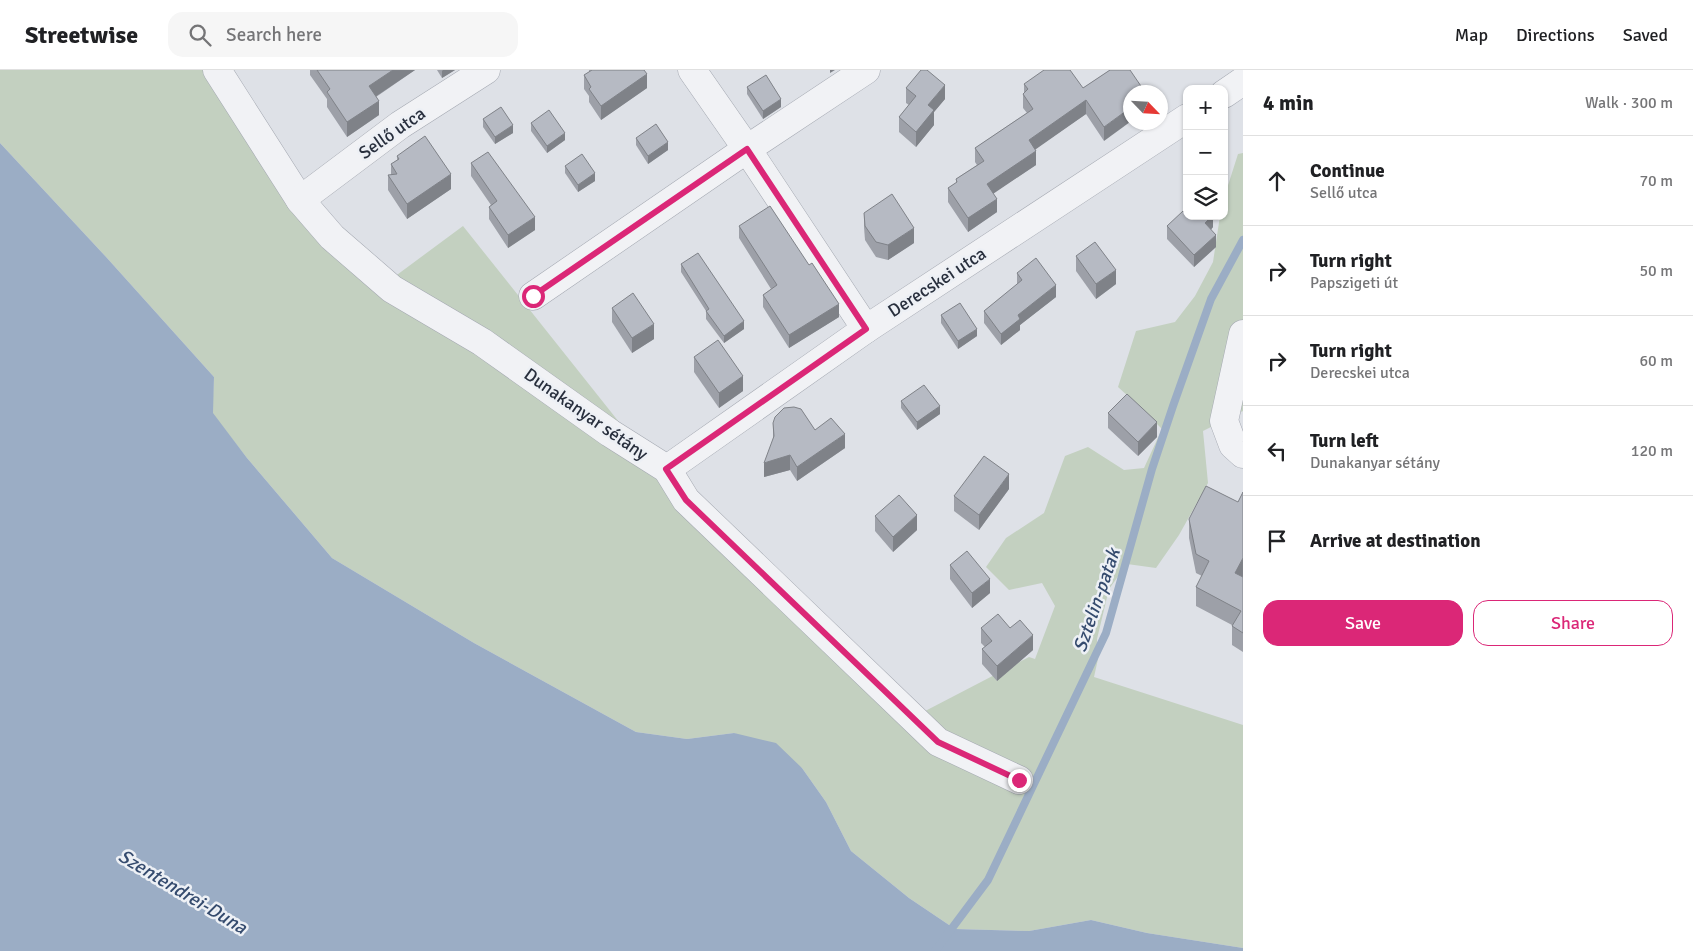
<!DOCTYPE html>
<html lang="en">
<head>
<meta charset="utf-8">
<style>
  body { margin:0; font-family:Signika,sans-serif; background:#f6f6f6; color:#202124 }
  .controls { position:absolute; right:15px; top:15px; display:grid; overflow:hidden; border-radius:10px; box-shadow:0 1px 4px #0004 }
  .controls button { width:45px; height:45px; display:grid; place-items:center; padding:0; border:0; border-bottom:1px solid #e0e0e0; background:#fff; color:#202124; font:25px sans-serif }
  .compass { position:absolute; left:1123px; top:15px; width:45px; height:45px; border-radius:50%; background:#fff; box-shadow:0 1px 4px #0004; rotate:115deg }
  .stop { position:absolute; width:15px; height:15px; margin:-11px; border:4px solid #db2777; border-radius:50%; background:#fff }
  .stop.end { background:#db2777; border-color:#fff; box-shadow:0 1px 5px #0008 }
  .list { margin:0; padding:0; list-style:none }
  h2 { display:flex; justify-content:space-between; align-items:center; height:65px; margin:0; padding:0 20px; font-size:21px }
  h2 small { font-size:16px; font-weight:400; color:#757577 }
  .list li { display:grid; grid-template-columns:32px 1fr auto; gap:15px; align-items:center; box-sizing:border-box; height:90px; padding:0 20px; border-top:1px solid #e0e0e0 }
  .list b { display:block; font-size:19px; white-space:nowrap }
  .list p { margin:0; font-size:16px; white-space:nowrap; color:#757577 }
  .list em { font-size:16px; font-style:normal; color:#757577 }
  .actions { display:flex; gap:10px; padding:15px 20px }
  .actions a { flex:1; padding:11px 0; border:1px solid #db2777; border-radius:15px; text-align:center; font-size:18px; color:#db2777 }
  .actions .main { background:#db2777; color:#fff }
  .icon { flex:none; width:28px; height:28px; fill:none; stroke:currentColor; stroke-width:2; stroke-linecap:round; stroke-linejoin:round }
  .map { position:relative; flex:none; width:1243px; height:881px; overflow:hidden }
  header { display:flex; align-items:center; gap:30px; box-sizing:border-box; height:70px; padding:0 25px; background:#fff; border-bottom:1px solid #e0e0e0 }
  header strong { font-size:24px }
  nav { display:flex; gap:28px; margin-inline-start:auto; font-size:18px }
  .search { width:350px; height:45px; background:#f6f6f6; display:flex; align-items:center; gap:12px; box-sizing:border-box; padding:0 18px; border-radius:15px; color:#757577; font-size:19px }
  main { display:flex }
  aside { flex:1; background:#fff }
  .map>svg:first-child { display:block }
  .green { fill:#c3d0c0 }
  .water { fill:#9badc5 }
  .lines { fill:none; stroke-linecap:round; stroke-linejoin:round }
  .stream { stroke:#9badc5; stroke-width:8 }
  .street-casing { stroke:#a4a8b1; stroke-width:29 }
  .street { stroke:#f1f2f5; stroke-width:28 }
  .wall { fill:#9da0a8 }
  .shaded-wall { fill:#7f8288 }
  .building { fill:#b6bac3; stroke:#7f8288 }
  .route { stroke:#db2777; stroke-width:6 }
  .labels { text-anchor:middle; stroke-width:5; stroke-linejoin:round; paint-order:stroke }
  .street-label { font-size:18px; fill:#282f3d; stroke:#edf0f5 }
  .water-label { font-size:19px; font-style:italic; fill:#354b6e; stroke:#edf0f5 }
</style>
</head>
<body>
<header>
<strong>Streetwise</strong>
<div class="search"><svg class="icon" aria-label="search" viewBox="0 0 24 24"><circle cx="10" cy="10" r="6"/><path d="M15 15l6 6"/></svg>Search here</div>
<nav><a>Map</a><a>Directions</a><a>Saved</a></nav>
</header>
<main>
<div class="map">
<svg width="1243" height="881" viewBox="0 0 1243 881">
  <rect width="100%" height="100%" fill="#dee1e7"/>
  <polygon class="green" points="0,0 227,0 364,198 386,213 463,156 650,391 904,652 1029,587 1035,589 1055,536 1042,513 1009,520 986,497 1006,468 1044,443 1065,386 1088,377 1124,400 1144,398 1162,359 1140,337 1118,317 1136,261 1175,252 1195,226 1213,192 1220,146 1224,146 1224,128 1238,84 1243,83 1243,341 1203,361 1208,413 1179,465 1156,498 1127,494 1109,519 1097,569 1098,589 1094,607 1243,655 1243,878 1147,863 1091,850 1029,861 955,859 909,828 851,781 826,732 802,698 734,663 687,669 636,662 474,573 332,488 247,388 212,343 214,307 107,188 0,73"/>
  <polygon class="water" points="0,73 107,188 214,307 213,343 247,388 332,488 474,573 636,662 687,669 734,663 776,673 802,698 826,732 851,781 909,828 955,859 1029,861 1091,850 1147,863 1243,878 1243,881 0,881"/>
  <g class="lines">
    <polyline class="stream" points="935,881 988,810 1106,563 1152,399 1173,336 1211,229 1243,170"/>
    <defs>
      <g id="street">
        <polyline points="217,0 300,130 332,167 392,219 482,272 610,363 667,399 686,430 938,672 1019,710"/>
        <polyline points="692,0 747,79 866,259"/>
        <polyline points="1224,24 1243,11"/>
        <polyline points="300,130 400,55 486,0"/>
        <polyline points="533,226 747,79 866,0"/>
        <polyline points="1243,264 1224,351 1233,375 1243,384"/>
        <polyline points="667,399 866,259 1187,48"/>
      </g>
    </defs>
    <use href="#street" class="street-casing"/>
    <use href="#street" class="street"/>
  </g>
  <g class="wall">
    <polygon points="310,0 415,0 376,27 379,45 347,67 327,37 327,29 310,5"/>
    <polygon points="437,0 455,0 442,8"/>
    <polygon points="589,0 644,0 647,18 601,50 589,32 589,26 584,19 584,5 589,2"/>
    <polygon points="1110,0 1104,71 1086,44 1035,79 1036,95 993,123 997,142 968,162 948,132 948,118 956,113 956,109 977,95 975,92 975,78 1027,43 1023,38 1023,24 1024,23 1024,14 1083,18"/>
    <polygon points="747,17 781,37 763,49 747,24"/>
    <polygon points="906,18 945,29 934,42 934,55 916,77 899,62 899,47 909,35 906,33"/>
    <polygon points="483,49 513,63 495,74 483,57"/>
    <polygon points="531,53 565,70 547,83 531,61"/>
    <polygon points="636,68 668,80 648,94 636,75"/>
    <polygon points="397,86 451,119 407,149 388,120 388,105 391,105 391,94 397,90"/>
    <polygon points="471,93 535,160 508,178 489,149 489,137 491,135 471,106"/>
    <polygon points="565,96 595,111 578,122 565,103"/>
    <polygon points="864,143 914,173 888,190 876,187 865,170 864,157"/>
    <polygon points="1185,143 1213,146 1213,157 1211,160 1216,177 1194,197 1167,169 1167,156"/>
    <polygon points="739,156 839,247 789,278 763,237 763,225 771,219 739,168"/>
    <polygon points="1076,186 1116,214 1096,229 1076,201"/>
    <polygon points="681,194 744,259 724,273 706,249 706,241 681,202"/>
    <polygon points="1017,203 1056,227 1020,255 1020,260 1001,275 984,253 984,241 1017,215"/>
    <polygon points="612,238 654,269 632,283 612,252"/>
    <polygon points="941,245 977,266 958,279 941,253"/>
    <polygon points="694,287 743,321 719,338 694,302"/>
    <polygon points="901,331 940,344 917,360 901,338"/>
    <polygon points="1108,343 1157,367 1138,386 1108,358"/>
    <polygon points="773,353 815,360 845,378 797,411 790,400 764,407 773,369"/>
    <polygon points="1009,419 979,460 954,441 954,426"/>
    <polygon points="1243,422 1243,582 1232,575 1232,555 1196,536 1196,517 1202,506 1196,503 1189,468 1189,449 1238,432"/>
    <polygon points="875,446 917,460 893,482 875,461"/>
    <polygon points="950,495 990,523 972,538 950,509"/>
    <polygon points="981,558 1010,558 1033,580 997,611 982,594 982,579 985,577 981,573"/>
  </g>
  <g class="shaded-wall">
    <polygon points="393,0 415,0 369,31 369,16"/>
    <polygon points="443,0 455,0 442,8 442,1"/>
    <polygon points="830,0 835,0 830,3"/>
    <polygon points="647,4 647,18 601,50 601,36"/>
    <polygon points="945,15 945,29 934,42 934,55 916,77 916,62 928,35"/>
    <polygon points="781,29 781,37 763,49 763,41"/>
    <polygon points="1086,30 1086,44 1029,84 1029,70"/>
    <polygon points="379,31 379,45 347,67 347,52"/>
    <polygon points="1130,38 1130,52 1104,71 1104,57"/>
    <polygon points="513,55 513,63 495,74 495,67"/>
    <polygon points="565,63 565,70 547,83 547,76"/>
    <polygon points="668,72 668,80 648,94 648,86"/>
    <polygon points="1036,81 1036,95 987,128 987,114"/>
    <polygon points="595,103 595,111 578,122 578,115"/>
    <polygon points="451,104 451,119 407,149 407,134"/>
    <polygon points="997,129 997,142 968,162 968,148"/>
    <polygon points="1212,146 1213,146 1213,157 1205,166 1205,153"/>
    <polygon points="535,147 535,160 508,178 508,165"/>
    <polygon points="914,158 914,173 888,190 888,175"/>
    <polygon points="1216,165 1216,177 1194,197 1194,185"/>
    <polygon points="1116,200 1116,214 1096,229 1096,214"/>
    <polygon points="1056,215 1056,227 1020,255 1020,260 1001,275 1001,264 1018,245"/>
    <polygon points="839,234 839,247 789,278 789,265"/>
    <polygon points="744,251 744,259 724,273 724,266"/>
    <polygon points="654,254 654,269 632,283 632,268"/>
    <polygon points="977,259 977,266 958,279 958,271"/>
    <polygon points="743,306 743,321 719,338 719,323"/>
    <polygon points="940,336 940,344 917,360 917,352"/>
    <polygon points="1157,352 1157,367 1138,386 1138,372"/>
    <polygon points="845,364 845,378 797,411 797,397"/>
    <polygon points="790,385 790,400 764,407 764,393"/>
    <polygon points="1009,404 1009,419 979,460 979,445"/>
    <polygon points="917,445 917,460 893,482 893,467"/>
    <polygon points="1243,488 1243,507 1235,503"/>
    <polygon points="990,509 990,523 972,538 972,523"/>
    <polygon points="1033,565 1033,580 997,611 997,596"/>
  </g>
  <g class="building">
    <polygon points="317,0 393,0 369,16 379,31 347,52 327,22 330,19"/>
    <polygon points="592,0 644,0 647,4 601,36 589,19 591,17 584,5"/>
    <polygon points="921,0 927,0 945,15 928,35 934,40 916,62 899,47 916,26 906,18"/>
    <polygon points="1044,0 1070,0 1083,18 1110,0 1130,0 1145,22 1130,22 1130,38 1104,57 1086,30 1029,70 1036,81 987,114 997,129 968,148 948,118 957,112 956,109 984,91 975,78 1033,39 1023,24 1028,19 1024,14"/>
    <polygon points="766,5 781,29 763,41 747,17"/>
    <polygon points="501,37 513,55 495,67 483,49"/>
    <polygon points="549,40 565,63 547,76 531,53"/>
    <polygon points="656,54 668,72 648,86 636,68"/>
    <polygon points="425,66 451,104 407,134 388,105 397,104 391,94 399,89 397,86"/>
    <polygon points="488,82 535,147 508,165 489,137 497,131 471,93"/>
    <polygon points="582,84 595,103 578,115 565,96"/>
    <polygon points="892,124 914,158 888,175 876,172 865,156 864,143"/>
    <polygon points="770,136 809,195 812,193 839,234 789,265 763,225 777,215 739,156"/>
    <polygon points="1183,141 1185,143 1187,142 1187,146 1212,146 1205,153 1216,165 1194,185 1167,156"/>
    <polygon points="1095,172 1116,200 1096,214 1076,186"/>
    <polygon points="698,183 744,251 724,266 706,241 709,239 681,194"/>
    <polygon points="1036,188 1056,215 1018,245 1020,249 1001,264 984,241 1022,210 1017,203"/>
    <polygon points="633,223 654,254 632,268 612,238"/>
    <polygon points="960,233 977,259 958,271 941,245"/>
    <polygon points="718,270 743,306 719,323 694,287"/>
    <polygon points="924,315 940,336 917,352 901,331"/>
    <polygon points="1127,324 1157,352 1138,372 1108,343"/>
    <polygon points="794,337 801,339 815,360 831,348 845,364 797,397 790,385 764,393 774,366 773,353 775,347 784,338"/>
    <polygon points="984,386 1009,404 979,445 954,426"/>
    <polygon points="1206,416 1238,432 1243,422 1243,488 1235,503 1243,507 1243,563 1232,556 1241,541 1196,517 1209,491 1196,484 1189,449"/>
    <polygon points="899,425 917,445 893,467 875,446"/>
    <polygon points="967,481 990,509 972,523 950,495"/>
    <polygon points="998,544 1010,558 1020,550 1033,565 997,596 982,579 992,571 981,558"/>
  </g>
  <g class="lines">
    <polyline class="route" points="533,226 747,79 866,259 666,399 686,430 938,672 1019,710"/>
  </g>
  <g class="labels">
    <g class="street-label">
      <text transform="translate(392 63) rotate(-35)" y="6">Sellő utca</text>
      <text transform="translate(937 212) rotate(-33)" y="6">Derecskei utca</text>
      <text transform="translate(586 344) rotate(35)" y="6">Dunakanyar sétány</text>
    </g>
    <g class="water-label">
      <text transform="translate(1096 530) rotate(-71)" y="7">Sztelin-patak</text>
      <text transform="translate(183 821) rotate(31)" y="7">Szentendrei-Duna</text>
    </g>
  </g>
</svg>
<div class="controls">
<button>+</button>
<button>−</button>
<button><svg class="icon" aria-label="layers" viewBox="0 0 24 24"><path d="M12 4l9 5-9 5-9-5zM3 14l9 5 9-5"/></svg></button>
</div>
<svg class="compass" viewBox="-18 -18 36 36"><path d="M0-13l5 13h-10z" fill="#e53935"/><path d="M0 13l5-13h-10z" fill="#757577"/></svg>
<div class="stop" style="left:533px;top:226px"></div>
<div class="stop end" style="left:1019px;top:710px"></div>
</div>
<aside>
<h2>4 min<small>Walk · 300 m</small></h2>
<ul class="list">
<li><svg class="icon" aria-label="ahead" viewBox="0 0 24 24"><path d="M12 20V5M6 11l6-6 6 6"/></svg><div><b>Continue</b><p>Sellő utca</p></div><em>70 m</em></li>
<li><svg class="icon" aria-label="right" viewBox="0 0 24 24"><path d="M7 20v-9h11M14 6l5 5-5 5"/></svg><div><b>Turn right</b><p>Papszigeti út</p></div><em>50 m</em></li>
<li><svg class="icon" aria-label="right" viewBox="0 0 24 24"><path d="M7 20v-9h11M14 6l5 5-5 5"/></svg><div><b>Turn right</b><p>Derecskei utca</p></div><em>60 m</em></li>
<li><svg class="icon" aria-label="left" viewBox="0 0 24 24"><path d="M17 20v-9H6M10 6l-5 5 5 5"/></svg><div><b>Turn left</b><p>Dunakanyar sétány</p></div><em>120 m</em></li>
<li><svg class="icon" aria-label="arrive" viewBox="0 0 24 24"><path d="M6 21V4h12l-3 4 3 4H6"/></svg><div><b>Arrive at destination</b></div></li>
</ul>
<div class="actions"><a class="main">Save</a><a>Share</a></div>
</aside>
</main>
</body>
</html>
